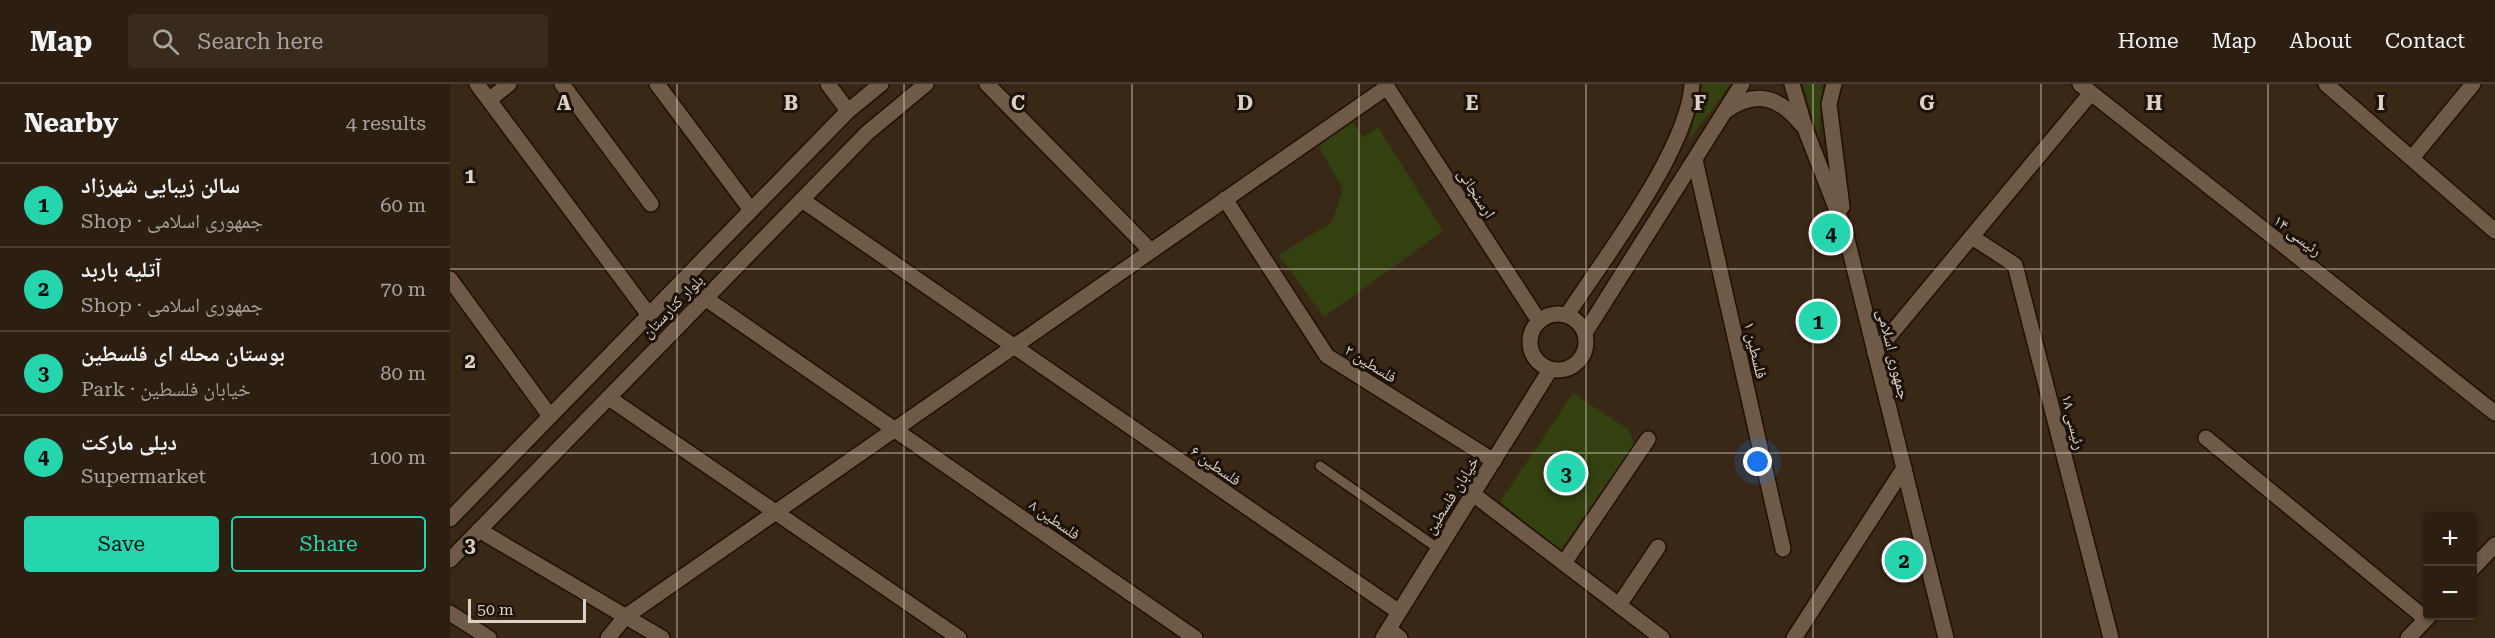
<!DOCTYPE html>
<html lang="en">
<head>
<meta charset="utf-8">
<style>
  body { margin:0; font-family:"Roboto Serif","Noto Naskh Arabic",serif; background:#382b1e; color:#f1f3f6 }
  .controls { position:absolute; right:18px; bottom:18px; display:grid; overflow:hidden; border-radius:6px; box-shadow:0 2px 4px #0004 }
  .controls button { width:54px; height:54px; display:grid; place-items:center; padding:0; border:0; border-bottom:2px solid #483c30; background:#2c1e10; color:#f1f3f6; font:30px sans-serif }
  .scale { position:absolute; left:18px; bottom:15px; width:118px; box-sizing:border-box; padding-left:6px; border:3px solid #ddd1c6; border-top:0; font-size:16px; line-height:21px; white-space:nowrap; color:#ddd1c6; -webkit-text-stroke:4px #1b120b; paint-order:stroke }
  .you { position:absolute; left:1308px; top:378px; width:21px; height:21px; margin:-15px; border:4px solid #fff; border-radius:50%; background:#1a73e8; box-shadow:0 0 0 9px #1a73e833 }
  .badge { display:grid; place-items:center; width:39px; height:39px; border-radius:50%; background:#25d5ae; color:#111; font-size:20px; font-weight:700 }
  .pin { position:absolute; translate:-50% -50%; border:3px solid #fff; box-shadow:0 2px 6px #0006 }
  .list { margin:0; padding:0; list-style:none }
  h2 { display:flex; justify-content:space-between; align-items:center; height:78px; margin:0; padding:0 24px; font-size:26px }
  h2 small { font-size:20px; font-weight:400; color:#a6a29f }
  .list li { display:grid; grid-template-columns:39px 1fr auto; gap:18px; align-items:center; box-sizing:border-box; height:84px; padding:0 24px; border-top:2px solid #483c30 }
  .list b { display:block; font-size:22px; white-space:nowrap }
  .list p { margin:0; font-size:20px; white-space:nowrap; color:#a6a29f }
  .list em { font-size:20px; font-style:normal; color:#a6a29f }
  .actions { display:flex; gap:12px; padding:18px 24px }
  .actions a { flex:1; padding:14px 0; border:2px solid #25d5ae; border-radius:6px; text-align:center; font-size:21px; color:#25d5ae }
  .actions .main { background:#25d5ae; color:#111 }
  .icon { flex:none; width:33px; height:33px; fill:none; stroke:currentColor; stroke-width:2; stroke-linecap:round; stroke-linejoin:round }
  .map { position:relative; flex:none; width:2045px; height:554px; overflow:hidden }
  header { display:flex; align-items:center; gap:36px; box-sizing:border-box; height:84px; padding:0 30px; background:#2c1e10; border-bottom:2px solid #483c30 }
  header strong { font-size:28px }
  nav { display:flex; gap:33px; margin-inline-start:auto; font-size:21px }
  .search { width:420px; height:54px; background:#382b1e; display:flex; align-items:center; gap:15px; box-sizing:border-box; padding:0 21px; border-radius:6px; color:#a6a29f; font-size:22px }
  main { display:flex }
  aside { flex:1; background:#2c1e10 }
  .map>svg:first-child { display:block }
  .green { fill:#33400f }
  .lines { fill:none; stroke-linecap:round; stroke-linejoin:round }
  .lane-casing { stroke:#211001; stroke-width:12 }
  .street-casing { stroke:#211001; stroke-width:18 }
  .secondary-casing { stroke:#211001; stroke-width:18 }
  .lane { stroke:#6f5a47; stroke-width:9 }
  .street { stroke:#6f5a47; stroke-width:15 }
  .secondary { stroke:#6f5a47; stroke-width:15 }
  .grid { fill:none; stroke:#ddd1c6; stroke-width:1.5; stroke-opacity:0.55 }
  .labels { text-anchor:middle; stroke-width:6; stroke-linejoin:round; paint-order:stroke }
  .street-label { font-size:16px; fill:#ddd1c6; stroke:#1b120b }
  .grid-label { font-size:20px; text-anchor:middle; font-weight:bold; fill:#ddd1c6; stroke:#1b120b; stroke-width:6; stroke-linejoin:round; paint-order:stroke }
</style>
</head>
<body>
<header>
<strong>Map</strong>
<div class="search"><svg class="icon" aria-label="search" viewBox="0 0 24 24"><circle cx="10" cy="10" r="6"/><path d="M15 15l6 6"/></svg>Search here</div>
<nav><a>Home</a><a>Map</a><a>About</a><a>Contact</a></nav>
</header>
<main>
<aside>
<h2>Nearby<small>4 results</small></h2>
<ul class="list">
<li><span class="badge">1</span><div><b>سالن زیبایی شهرزاد</b><p>Shop · جمهوری اسلامی</p></div><em>60 m</em></li>
<li><span class="badge">2</span><div><b>آتلیه باربد</b><p>Shop · جمهوری اسلامی</p></div><em>70 m</em></li>
<li><span class="badge">3</span><div><b>بوستان محله ای فلسطین</b><p>Park · خیابان فلسطین</p></div><em>80 m</em></li>
<li><span class="badge">4</span><div><b>دیلی مارکت</b><p>Supermarket</p></div><em>100 m</em></li>
</ul>
<div class="actions"><a class="main">Save</a><a>Share</a></div>
</aside>
<div class="map">
<svg width="2045" height="554" viewBox="0 0 2045 554">
  <rect width="100%" height="100%" fill="#3a2816"/>
  <g class="green">
    <polygon points="1253,0 1281,0 1239,56"/>
    <polygon points="1353,0 1372,0 1369,55"/>
    <polygon points="901,36 913,53 928,43 993,147 874,233 829,171 882,138 893,105 868,61"/>
    <polygon points="1123,309 1179,346 1184,361 1110,467 1050,418"/>
  </g>
  <g class="lines">
    <defs>
      <polyline id="lane" points="870,382 989,465"/>
      <g id="street">
        <polyline points="27,0 199,231"/>
        <polyline points="112,0 201,120"/>
        <polyline points="207,0 301,126"/>
        <polyline points="378,0 398,27"/>
        <polyline points="537,0 701,167"/>
        <polyline points="1630,0 2045,329"/>
        <polyline points="1876,0 2045,147"/>
        <polyline points="39,16 59,0"/>
        <polyline points="1962,74 2023,0"/>
        <polyline points="1245,76 1333,465"/>
        <polyline points="775,115 877,272 1044,377"/>
        <polyline points="352,116 949,528"/>
        <polyline points="1522,153 1565,181 1661,554"/>
        <polyline points="0,195 100,332"/>
        <polyline points="255,214 745,554"/>
        <polyline points="1425,269 1641,9"/>
        <polyline points="159,314 509,554"/>
        <polyline points="1756,354 1976,535"/>
        <polyline points="1023,410 1212,554"/>
        <polyline points="29,446 212,554"/>
        <polyline points="1114,479 1198,355"/>
        <polyline points="2022,485 2045,461"/>
        <polyline points="1169,521 1208,463"/>
        <polyline points="0,529 39,554"/>
        <polyline points="939,545 950,554"/>
        <polyline points="158,554 175,533 937,3"/>
        <polyline points="1344,554 1454,384"/>
        <polyline points="1958,554 1979,532"/>
      </g>
      <g id="secondary">
        <polyline points="935,0 1089,237"/>
        <polyline points="1342,0 1356,47 1395,147 1496,554"/>
        <polyline points="1384,0 1379,20 1392,123"/>
        <path d="M1277,26C1306,6 1330,13 1351,40"/>
        <circle cx="1108" cy="258" r="28"/>
        <path d="M1117,231C1154,174 1238,66 1242,0"/>
        <polyline points="1135,249 1292,0"/>
        <polyline points="0,435 398,27 431,0"/>
        <polyline points="0,476 417,49 476,0"/>
        <polyline points="933,554 1100,286"/>
      </g>
    </defs>
    <use href="#lane" class="lane-casing"/>
    <use href="#street" class="street-casing"/>
    <use href="#secondary" class="secondary-casing"/>
    <use href="#lane" class="lane"/>
    <use href="#street" class="street"/>
    <use href="#secondary" class="secondary"/>
  </g>
  <path class="grid" d="M227,0V554M454,0V554M682,0V554M909,0V554M1136,0V554M1363,0V554M1591,0V554M1818,0V554M0,185H2045M0,369H2045"/>
  <g class="labels">
    <g class="street-label">
      <text transform="translate(1027 109) rotate(57)" y="6">ارسنجانی</text>
      <text transform="translate(1848 151) rotate(38)" y="6">رئیسی ۱۴</text>
      <text transform="translate(222 222) rotate(-46)" y="6">بلوار کنارستان</text>
      <text transform="translate(1306 266) rotate(77)" y="6">فلسطین ۱</text>
      <text transform="translate(1444 270) rotate(76)" y="6">جمهوری اسلامی</text>
      <text transform="translate(921 279) rotate(32)" y="6">فلسطین ۲</text>
      <text transform="translate(1624 338) rotate(76)" y="6">رئیسی ۱۸</text>
      <text transform="translate(766 381) rotate(35)" y="6">فلسطین ۶</text>
      <text transform="translate(1001 411) rotate(-58)" y="6">خیابان فلسطین</text>
      <text transform="translate(605 435) rotate(35)" y="6">فلسطین ۸</text>
    </g>
  </g>
  <g class="grid-label">
    <text x="114" y="26">A</text>
    <text x="341" y="26">B</text>
    <text x="568" y="26">C</text>
    <text x="795" y="26">D</text>
    <text x="1022" y="26">E</text>
    <text x="1250" y="26">F</text>
    <text x="1477" y="26">G</text>
    <text x="1704" y="26">H</text>
    <text x="1931" y="26">I</text>
    <text x="20" y="99">1</text>
    <text x="20" y="284">2</text>
    <text x="20" y="468">3</text>
  </g>
</svg>
<div class="controls">
<button>+</button>
<button>−</button>
</div>
<div class="scale">50 m</div>
<div class="you"></div>
<div class="pin badge" style="left:1368px;top:237px">1</div>
<div class="pin badge" style="left:1454px;top:476px">2</div>
<div class="pin badge" style="left:1116px;top:389px">3</div>
<div class="pin badge" style="left:1381px;top:149px">4</div>
</div>
</main>
</body>
</html>
